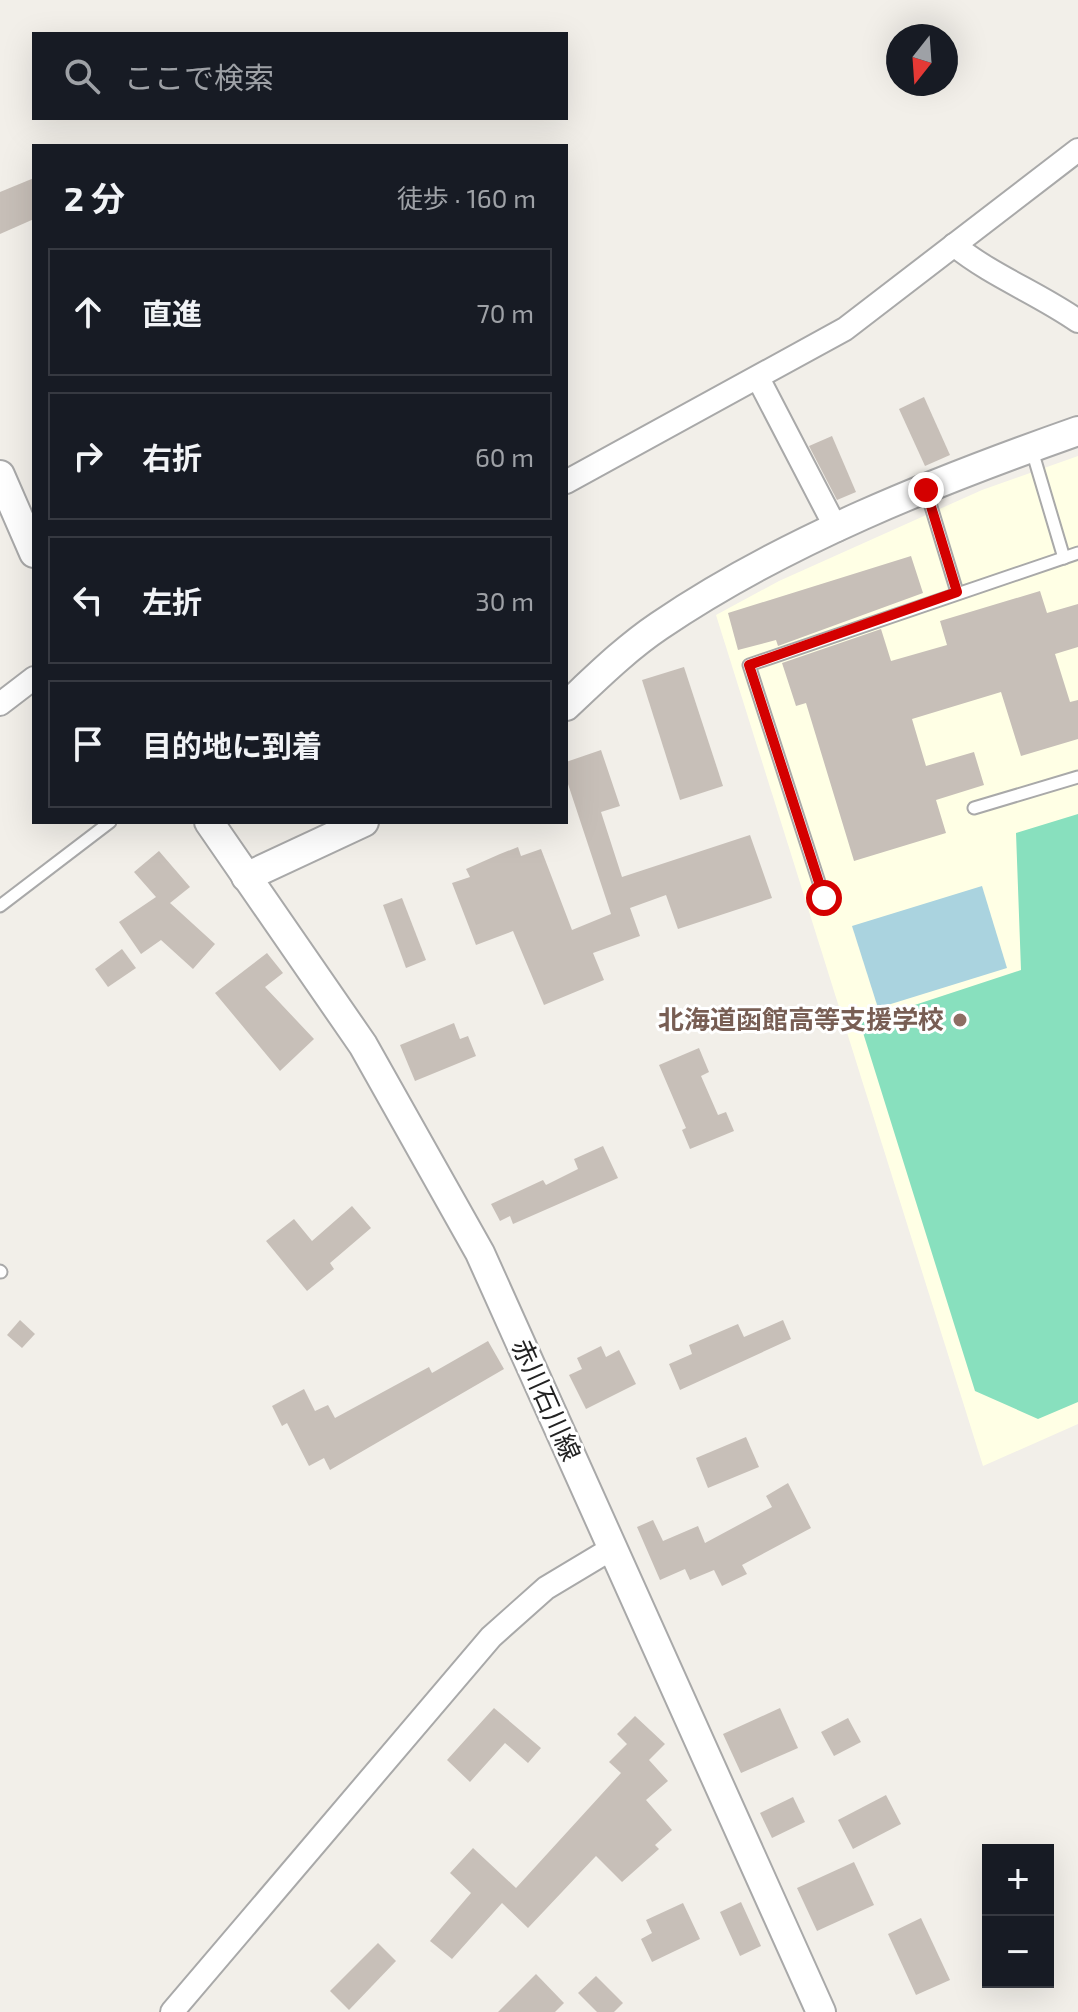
<!DOCTYPE html>
<html lang="ja">
<head>
<meta charset="utf-8">
<style>
  body { margin:0; font-family:"Exo 2","Noto Sans JP",sans-serif; background:#242831; color:#f1f3f6 }
  .controls { position:absolute; right:24px; bottom:24px; display:grid; overflow:hidden; border-radius:0px; box-shadow:0 8px 32px #0002 }
  .controls button { width:72px; height:72px; display:grid; place-items:center; padding:0; border:0; border-bottom:2px solid #363941; background:#171b24; color:#f1f3f6; font:40px sans-serif }
  .compass { position:absolute; left:886px; top:24px; width:72px; height:72px; border-radius:50%; background:#171b24; box-shadow:0 8px 32px #0002; rotate:197deg }
  .stop { position:absolute; width:24px; height:24px; margin:-18px; border:6px solid #d40000; border-radius:50%; background:#fff }
  .stop.end { background:#d40000; border-color:#fff; box-shadow:0 2px 8px #0008 }
  .list { margin:0; padding:0; list-style:none }
  h2 { display:flex; justify-content:space-between; align-items:center; height:104px; margin:0; padding:0 32px; font-size:34px }
  h2 small { font-size:26px; font-weight:400; color:#9ea1a6 }
  .list li { display:grid; grid-template-columns:52px 1fr auto; gap:24px; align-items:center; box-sizing:border-box; height:128px; margin:0 16px 16px; padding:0 16px; border:2px solid #363941; border-radius:0px }
  .list b { display:block; font-size:30px; white-space:nowrap }
  .list em { font-size:26px; font-style:normal; color:#9ea1a6 }
  .icon { flex:none; width:44px; height:44px; fill:none; stroke:currentColor; stroke-width:2; stroke-linecap:round; stroke-linejoin:round }
  .map { position:relative; flex:none; width:1078px; height:2012px; overflow:hidden }
  .search { position:absolute; background:#171b24; box-shadow:0 8px 32px #0002; left:32px; top:32px; width:536px; height:88px; display:flex; align-items:center; gap:20px; box-sizing:border-box; padding:0 28px; border-radius:0px; color:#9ea1a6; font-size:30px }
  .panel { position:absolute; background:#171b24; box-shadow:0 8px 32px #0002; left:32px; top:144px; width:536px; height:680px; border-radius:0px }
  .map>svg:first-child { display:block }
  .education { fill:#ffffe5 }
  .pitch { fill:#88e0be }
  .water { fill:#aad3df }
  .building { fill:#c7bfb8 }
  .lines { fill:none; stroke-linecap:round; stroke-linejoin:round }
  .service-casing { stroke:#a9a9a9; stroke-width:15 }
  .minor-casing { stroke:#a9a9a9; stroke-width:26 }
  .tertiary-casing { stroke:#a9a9a9; stroke-width:32 }
  .service { stroke:#fff; stroke-width:11 }
  .minor { stroke:#fff; stroke-width:22 }
  .tertiary { stroke:#fff; stroke-width:28 }
  .route { stroke:#d40000; stroke-width:10 }
  .education-dot { fill:#8d6e63; stroke:#fff; stroke-width:3 }
  .labels { text-anchor:middle; stroke-width:6; stroke-linejoin:round; paint-order:stroke }
  .education-label { font-size:26px; font-weight:bold; fill:#785e54; stroke:#fff; text-anchor:end }
  .street-label { font-size:26px; fill:#222; stroke:#fff }
</style>
</head>
<body>
<div class="map">
<svg width="1078" height="2012" viewBox="0 0 1078 2012">
  <rect width="100%" height="100%" fill="#f2efe9"/>
  <polygon class="education" points="1078,456 1078,1424 983,1466 716,615 779,581 982,490"/>
  <polygon class="pitch" points="1078,814 1078,1402 1038,1419 975,1391 860,1023 1021,970 1016,833"/>
  <polygon class="water" points="982,886 1007,968 878,1008 852,926"/>
  <g class="building">
    <polygon points="34,178 34,219 0,234 0,192"/>
    <polygon points="924,397 950,455 925,466 899,409"/>
    <polygon points="832,436 856,492 837,500 809,446"/>
    <polygon points="911,556 923,593 778,646 776,640 738,650 728,613"/>
    <polygon points="1040,591 1047,613 1078,604 1078,647 1055,654 1070,702 1078,700 1078,739 1021,756 1001,692 912,719 926,766 974,752 984,785 936,800 946,833 854,861 806,703 796,706 782,663 881,629 891,661 947,645 940,621"/>
    <polygon points="684,667 723,786 680,800 642,680"/>
    <polygon points="601,750 620,806 601,812 622,877 750,835 772,898 678,929 666,895 630,908 640,936 593,953 604,980 544,1005 513,931 476,945 452,883 470,877 466,869 500,854 518,847 521,856 541,849 572,930 611,914 566,778 566,762"/>
    <polygon points="159,851 190,887 170,903 215,944 193,969 161,940 141,954 119,922 156,897 134,872"/>
    <polygon points="402,898 426,960 406,968 383,905"/>
    <polygon points="122,949 136,968 108,987 95,969"/>
    <polygon points="267,953 283,973 265,987 314,1039 280,1071 215,993"/>
    <polygon points="454,1023 460,1039 468,1036 476,1056 415,1081 400,1045"/>
    <polygon points="699,1048 709,1072 701,1076 718,1115 726,1112 734,1131 690,1149 682,1130 686,1128 659,1065"/>
    <polygon points="603,1146 618,1178 513,1224 510,1216 500,1221 491,1204 543,1180 546,1185 578,1169 574,1159"/>
    <polygon points="352,1206 371,1228 330,1263 334,1269 307,1291 266,1241 294,1219 312,1241"/>
    <polygon points="20,1320 35,1334 22,1348 7,1335"/>
    <polygon points="783,1320 791,1339 680,1390 669,1364 692,1354 689,1345 738,1324 744,1337"/>
    <polygon points="488,1341 504,1369 330,1470 324,1458 309,1466 287,1423 282,1426 272,1406 304,1389 315,1411 328,1405 335,1418 429,1367 432,1373"/>
    <polygon points="601,1346 606,1357 619,1350 636,1384 586,1409 569,1375 582,1369 577,1358"/>
    <polygon points="746,1437 759,1467 708,1488 696,1458"/>
    <polygon points="788,1483 811,1528 742,1565 747,1574 722,1586 714,1570 690,1580 685,1569 660,1580 637,1527 653,1520 663,1541 698,1526 705,1543 772,1507 766,1496"/>
    <polygon points="494,1708 541,1748 528,1763 505,1743 470,1782 447,1760"/>
    <polygon points="780,1708 798,1748 741,1773 723,1734"/>
    <polygon points="635,1716 665,1744 649,1760 668,1781 646,1800 672,1830 655,1845 659,1849 622,1882 596,1856 528,1928 502,1903 452,1959 430,1941 471,1893 450,1873 473,1848 516,1888 621,1773 609,1762 627,1744 617,1734"/>
    <polygon points="848,1718 861,1742 834,1756 821,1732"/>
    <polygon points="886,1795 901,1824 853,1849 838,1820"/>
    <polygon points="793,1797 805,1822 772,1838 760,1813"/>
    <polygon points="854,1862 874,1905 817,1931 797,1888"/>
    <polygon points="741,1902 761,1946 740,1956 720,1912"/>
    <polygon points="683,1903 700,1939 652,1962 641,1939 652,1933 646,1920"/>
    <polygon points="921,1918 950,1980 916,1995 888,1934"/>
    <polygon points="378,1943 396,1961 349,2010 330,1991"/>
    <polygon points="536,1974 564,2003 555,2012 498,2012"/>
    <polygon points="596,1976 623,2003 614,2012 597,2012 578,1993"/>
  </g>
  <g class="lines">
    <defs>
      <g id="service">
        <polyline points="1031,447 1064,558"/>
        <polyline points="926,490 957,592"/>
        <polyline points="974,808 1078,777"/>
        <polyline points="824,898 749,665 1078,553"/>
        <polyline points="0,906 110,822"/>
        <polyline points="0,1271 1,1272"/>
      </g>
      <g id="minor">
        <path d="M954,245C992,276 1038,293 1078,321"/>
        <polyline points="758,378 837,530"/>
        <polyline points="566,482 845,329 1078,150"/>
        <polyline points="0,704 34,678"/>
        <polyline points="172,2012 491,1637 546,1588 611,1549"/>
      </g>
      <g id="tertiary">
        <polyline points="0,475 34,553"/>
        <path d="M566,706C596,678 625,649 659,626C784,541 936,481 1078,431"/>
        <polyline points="209,822 363,1045 480,1253 821,2012"/>
        <polyline points="246,877 364,822"/>
      </g>
    </defs>
    <use href="#service" class="service-casing"/>
    <use href="#minor" class="minor-casing"/>
    <use href="#tertiary" class="tertiary-casing"/>
    <use href="#service" class="service"/>
    <use href="#minor" class="minor"/>
    <use href="#tertiary" class="tertiary"/>
  </g>
  <g class="lines">
    <polyline class="route" points="824,898 749,665 957,592 926,490"/>
  </g>
  <circle class="education-dot" cx="960" cy="1020" r="8"/>
  <g class="labels">
    <g class="education-label">
      <text x="944" y="1029">北海道函館高等支援学校</text>
    </g>
    <g class="street-label">
      <text transform="translate(546 1400) rotate(66)" y="9">赤川石川線</text>
    </g>
  </g>
</svg>
<div class="controls">
<button>+</button>
<button>−</button>
</div>
<svg class="compass" viewBox="-18 -18 36 36"><path d="M0-13l5 13h-10z" fill="#e53935"/><path d="M0 13l5-13h-10z" fill="#9ea1a6"/></svg>
<div class="stop" style="left:824px;top:898px"></div>
<div class="stop end" style="left:926px;top:490px"></div>
<div class="search"><svg class="icon" aria-label="search" viewBox="0 0 24 24"><circle cx="10" cy="10" r="6"/><path d="M15 15l6 6"/></svg>ここで検索</div>
<section class="panel">
<h2>2 分<small>徒歩 · 160 m</small></h2>
<ul class="list">
<li><svg class="icon" aria-label="ahead" viewBox="0 0 24 24"><path d="M12 20V5M6 11l6-6 6 6"/></svg><div><b>直進</b></div><em>70 m</em></li>
<li><svg class="icon" aria-label="right" viewBox="0 0 24 24"><path d="M7 20v-9h11M14 6l5 5-5 5"/></svg><div><b>右折</b></div><em>60 m</em></li>
<li><svg class="icon" aria-label="left" viewBox="0 0 24 24"><path d="M17 20v-9H6M10 6l-5 5 5 5"/></svg><div><b>左折</b></div><em>30 m</em></li>
<li><svg class="icon" aria-label="arrive" viewBox="0 0 24 24"><path d="M6 21V4h12l-3 4 3 4H6"/></svg><div><b>目的地に到着</b></div></li>
</ul>
</section>
</div>
</body>
</html>
